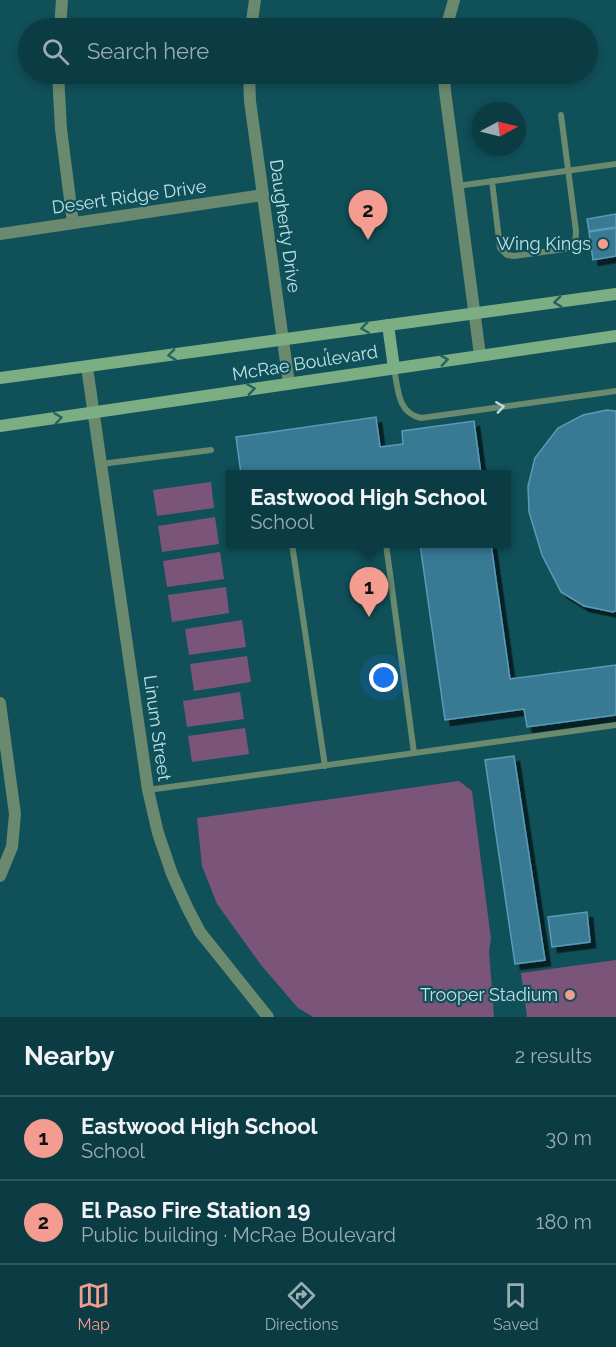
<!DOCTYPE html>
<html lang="en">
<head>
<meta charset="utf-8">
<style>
  body { margin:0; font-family:Raleway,sans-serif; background:#1a474e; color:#f1f3f6 }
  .compass { position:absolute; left:472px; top:102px; width:54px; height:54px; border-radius:50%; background:#0c3c43; box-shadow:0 3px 9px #0003; rotate:83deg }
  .you { position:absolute; left:384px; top:678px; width:21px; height:21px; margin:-15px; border:4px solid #fff; border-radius:50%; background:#1a73e8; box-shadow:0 0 0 9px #1a73e833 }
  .badge { display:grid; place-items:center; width:39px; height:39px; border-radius:50%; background:#f59c90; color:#111; font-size:20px; font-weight:700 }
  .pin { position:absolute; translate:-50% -50px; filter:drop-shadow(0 2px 3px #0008) }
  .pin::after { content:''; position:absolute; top:32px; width:21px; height:18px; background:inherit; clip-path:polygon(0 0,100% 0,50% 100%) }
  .popup { position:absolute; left:226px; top:470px; width:285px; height:78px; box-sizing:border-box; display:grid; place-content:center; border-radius:0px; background:#0c3c43; filter:drop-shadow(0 2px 4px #0005); font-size:20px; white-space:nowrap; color:#9aadb2 }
  .popup b { font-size:22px; color:#f1f3f6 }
  .popup::after { content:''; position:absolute; left:50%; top:100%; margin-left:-12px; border:12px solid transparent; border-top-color:#0c3c43 }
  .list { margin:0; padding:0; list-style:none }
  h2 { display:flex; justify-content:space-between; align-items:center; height:78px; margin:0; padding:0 24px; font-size:26px }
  h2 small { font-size:20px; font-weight:400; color:#9aadb2 }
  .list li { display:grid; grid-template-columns:39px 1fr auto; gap:18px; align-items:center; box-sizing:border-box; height:84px; padding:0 24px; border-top:2px solid #2c565c }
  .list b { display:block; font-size:22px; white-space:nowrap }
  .list p { margin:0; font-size:20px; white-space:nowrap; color:#9aadb2 }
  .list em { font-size:20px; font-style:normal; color:#9aadb2 }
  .icon { flex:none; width:33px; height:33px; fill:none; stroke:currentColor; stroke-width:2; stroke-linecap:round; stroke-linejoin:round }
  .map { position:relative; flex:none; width:616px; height:1017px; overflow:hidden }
  .search { position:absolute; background:#0c3c43; box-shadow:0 3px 9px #0003; left:18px; right:18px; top:18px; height:66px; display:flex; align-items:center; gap:15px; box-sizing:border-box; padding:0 21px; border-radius:33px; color:#9aadb2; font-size:22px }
  .sheet { height:246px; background:#0c3c43 }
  nav { display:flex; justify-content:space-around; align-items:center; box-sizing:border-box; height:84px; border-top:2px solid #2c565c; background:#0c3c43; font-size:16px; color:#9aadb2 }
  nav a { display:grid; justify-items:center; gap:3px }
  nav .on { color:#f59c90 }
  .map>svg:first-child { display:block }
  .green { fill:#7b5479 }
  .building { fill:#397994; stroke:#5b9bb7; stroke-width:1.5; filter:url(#shadow) }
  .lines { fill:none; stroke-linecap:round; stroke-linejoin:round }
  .path { stroke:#6d9ea5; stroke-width:3; stroke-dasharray:4.5 4.5; stroke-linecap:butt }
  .service { stroke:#6a896e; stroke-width:6 }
  .minor { stroke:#6a896e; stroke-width:12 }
  .tertiary { stroke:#6a896e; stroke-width:12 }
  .secondary { stroke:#7bae83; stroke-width:12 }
  .oneway { stroke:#256361 }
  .oneway2 { stroke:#b9dde1 }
  .poi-dot { fill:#f59c90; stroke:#105059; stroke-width:2 }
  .labels { text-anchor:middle; stroke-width:4.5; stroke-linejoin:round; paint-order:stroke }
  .street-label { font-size:18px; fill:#bde1e7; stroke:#105059 }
  .poi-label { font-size:18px; fill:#bde1e7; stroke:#105059; text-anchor:end }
</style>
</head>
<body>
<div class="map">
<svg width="616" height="1017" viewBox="0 0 616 1017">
  <defs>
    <filter id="shadow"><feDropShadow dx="5.5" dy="5.5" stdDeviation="0" flood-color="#0009"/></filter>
  </defs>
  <rect width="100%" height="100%" fill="#105059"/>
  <g class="green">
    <polygon points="211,482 214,508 157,516 153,490"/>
    <polygon points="215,517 219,544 162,552 158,526"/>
    <polygon points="220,552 224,579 167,587 163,561"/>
    <polygon points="226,587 229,613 172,622 168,595"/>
    <polygon points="242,620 246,647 189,655 185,629"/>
    <polygon points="247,656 251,682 194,691 190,664"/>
    <polygon points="240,692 244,719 187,727 183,701"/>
    <polygon points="245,728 249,754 192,762 188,736"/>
    <polygon points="459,781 472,791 491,939 489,951 494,1017 313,1017 298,1008 261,965 217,904 202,866 197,818"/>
    <polygon points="616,960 616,1017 527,1017 521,973"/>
  </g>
  <g class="building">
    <polygon points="616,214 616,227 589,231 587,219"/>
    <polygon points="616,228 616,256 593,260 589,232"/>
    <polygon points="607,410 616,411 616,611 613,612 584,606 561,592 542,555 529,512 528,486 535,458 558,428 583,415"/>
    <polygon points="376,417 380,447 403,444 402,431 474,421 481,474 241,474 236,437"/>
    <polygon points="420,544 491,544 510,679 616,665 616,715 527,727 524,709 445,720"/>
    <polygon points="514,756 545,960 515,964 485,760"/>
    <polygon points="587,912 590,942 552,947 548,917"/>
  </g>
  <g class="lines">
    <polyline class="path" points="325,348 327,358"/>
    <g class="service">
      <path d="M492,181L500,248L507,255L514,256L565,249C575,245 576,241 576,231L561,115"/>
      <polyline points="457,186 616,164"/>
      <path d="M394,368C398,388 397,413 421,418L616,391"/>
      <polyline points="101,464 211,450"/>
      <polyline points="292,544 325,766"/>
      <polyline points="386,544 414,753"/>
      <polyline points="148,790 616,725"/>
    </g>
    <g class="minor">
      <polyline points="60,28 62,0"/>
      <polyline points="251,28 255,0"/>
      <polyline points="446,28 454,0"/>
      <polyline points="58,74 61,129 73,223"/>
      <polyline points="249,74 250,101 289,384"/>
      <polyline points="444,74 445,91 480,355"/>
      <polyline points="0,234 263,195"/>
      <polyline points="0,703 15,814 12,847 0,876"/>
    </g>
    <polyline class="tertiary" points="87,367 148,790 158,833 172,874 187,907 200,932 268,1017"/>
    <g class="secondary">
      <polyline points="388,325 394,368"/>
      <polyline points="0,378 616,294"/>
      <polyline points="0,426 616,336"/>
    </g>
  </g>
  <defs><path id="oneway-chevron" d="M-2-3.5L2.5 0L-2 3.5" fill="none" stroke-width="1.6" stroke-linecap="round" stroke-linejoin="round" transform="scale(1.5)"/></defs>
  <g class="oneway">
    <use href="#oneway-chevron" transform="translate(558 302) rotate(173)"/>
    <use href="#oneway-chevron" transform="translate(365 328) rotate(172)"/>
    <use href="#oneway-chevron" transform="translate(172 355) rotate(172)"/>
    <use href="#oneway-chevron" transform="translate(444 360) rotate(-9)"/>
    <use href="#oneway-chevron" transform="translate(251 389) rotate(-8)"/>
    <use href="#oneway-chevron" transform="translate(58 418) rotate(-8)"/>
  </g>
  <use class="oneway2" href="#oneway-chevron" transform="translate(500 407) rotate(-8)"/>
  <g class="poi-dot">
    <circle cx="603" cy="244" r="6"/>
    <circle cx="570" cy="995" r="6"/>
  </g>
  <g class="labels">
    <g class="street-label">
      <text transform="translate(129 197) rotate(-8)" y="6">Desert Ridge Drive</text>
      <text transform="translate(285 226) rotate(82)" y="6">Daugherty Drive</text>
      <text transform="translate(305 363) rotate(-9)" y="6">McRae Boulevard</text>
      <text transform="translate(157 728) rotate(82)" y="6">Linum Street</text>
    </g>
    <g class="poi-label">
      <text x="591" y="250">Wing Kings</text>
      <text x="558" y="1001">Trooper Stadium</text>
    </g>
  </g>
</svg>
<svg class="compass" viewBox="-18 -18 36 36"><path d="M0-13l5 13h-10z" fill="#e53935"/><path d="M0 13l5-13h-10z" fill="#9aadb2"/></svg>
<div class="you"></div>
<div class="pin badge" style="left:369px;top:617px">1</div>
<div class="popup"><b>Eastwood High School</b>School</div>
<div class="pin badge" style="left:368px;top:240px">2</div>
<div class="search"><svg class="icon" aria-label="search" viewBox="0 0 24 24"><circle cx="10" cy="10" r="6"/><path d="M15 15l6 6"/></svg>Search here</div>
</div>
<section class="sheet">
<h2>Nearby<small>2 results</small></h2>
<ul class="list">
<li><span class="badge">1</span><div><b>Eastwood High School</b><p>School</p></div><em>30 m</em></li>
<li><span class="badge">2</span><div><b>El Paso Fire Station 19</b><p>Public building · McRae Boulevard</p></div><em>180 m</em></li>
</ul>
</section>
<nav>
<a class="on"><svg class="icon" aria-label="map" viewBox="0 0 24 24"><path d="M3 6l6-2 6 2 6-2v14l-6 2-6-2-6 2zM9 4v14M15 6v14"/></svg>Map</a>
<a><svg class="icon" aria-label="directions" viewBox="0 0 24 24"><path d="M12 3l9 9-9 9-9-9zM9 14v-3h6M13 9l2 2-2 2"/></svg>Directions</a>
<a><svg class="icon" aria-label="saved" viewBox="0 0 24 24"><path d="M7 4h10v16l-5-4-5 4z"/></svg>Saved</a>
</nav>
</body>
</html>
